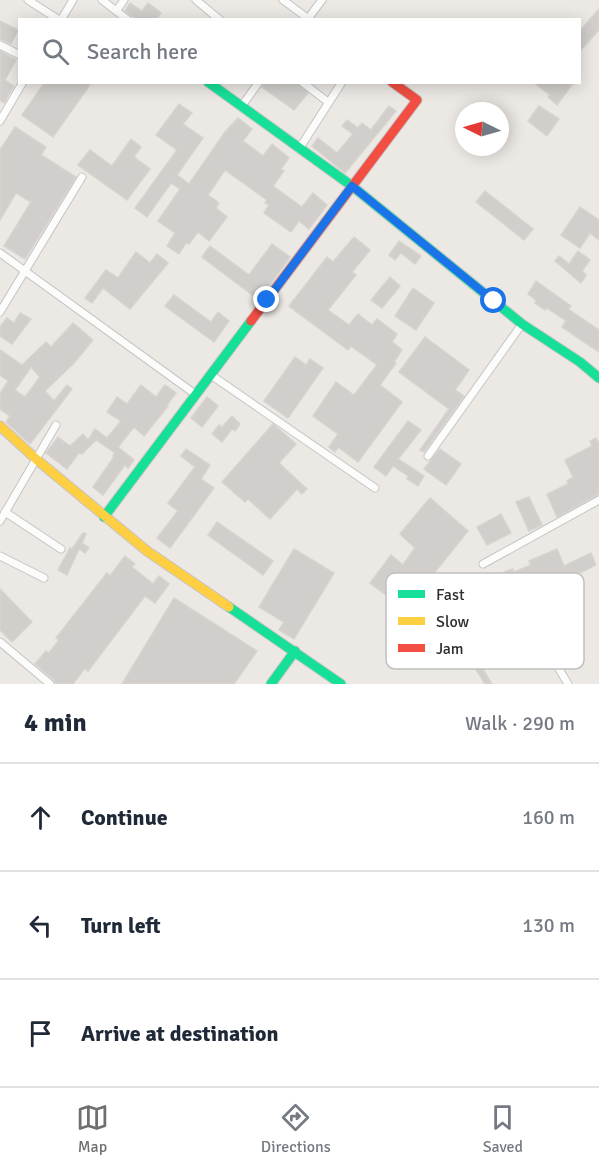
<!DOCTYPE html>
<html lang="en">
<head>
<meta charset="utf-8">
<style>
  body { margin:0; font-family:Signika,sans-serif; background:#f2f2f3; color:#1f2937 }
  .compass { position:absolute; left:455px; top:102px; width:54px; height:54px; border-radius:50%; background:#fff; box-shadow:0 3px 15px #0003; rotate:275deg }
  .stop { position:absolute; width:18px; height:18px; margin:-14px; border:4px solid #1a73e8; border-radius:50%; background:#fff }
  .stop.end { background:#1a73e8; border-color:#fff; box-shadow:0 2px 6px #0008 }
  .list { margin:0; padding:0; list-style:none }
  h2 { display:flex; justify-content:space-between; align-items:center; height:78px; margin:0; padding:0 24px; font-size:26px }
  h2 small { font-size:20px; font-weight:400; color:#747a83 }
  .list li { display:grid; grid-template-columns:39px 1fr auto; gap:18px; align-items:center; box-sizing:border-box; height:108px; padding:0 24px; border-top:2px solid #e0e1e3 }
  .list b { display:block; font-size:22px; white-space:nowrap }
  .list em { font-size:20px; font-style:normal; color:#747a83 }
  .icon { flex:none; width:33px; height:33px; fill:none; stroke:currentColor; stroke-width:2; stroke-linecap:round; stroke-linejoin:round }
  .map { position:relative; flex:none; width:599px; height:684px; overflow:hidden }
  .search { position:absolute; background:#fff; box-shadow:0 3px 15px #0003; left:18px; right:18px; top:18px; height:66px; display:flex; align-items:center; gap:15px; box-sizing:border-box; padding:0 21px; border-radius:0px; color:#747a83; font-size:22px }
  .sheet { height:402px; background:#fff }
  nav { display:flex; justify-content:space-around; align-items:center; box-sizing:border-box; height:84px; border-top:2px solid #e0e1e3; background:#fff; font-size:16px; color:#747a83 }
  nav a { display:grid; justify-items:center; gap:3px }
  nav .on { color:#706f6e }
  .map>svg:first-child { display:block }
  .building { fill:#d1cecb; stroke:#d7d4d0; stroke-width:1.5; fill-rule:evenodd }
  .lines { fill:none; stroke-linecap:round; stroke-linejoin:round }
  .street-casing { stroke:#c5c4c5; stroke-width:9 }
  .fast-casing { stroke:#c5c4c5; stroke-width:11 }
  .slow-casing { stroke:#c5c4c5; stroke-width:11 }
  .jam-casing { stroke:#c5c4c5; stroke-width:11 }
  .street { stroke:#fcfcfb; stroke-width:7 }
  .fast { stroke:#16e098; stroke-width:9 }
  .slow { stroke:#ffcf43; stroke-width:9 }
  .jam { stroke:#f24e42; stroke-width:9 }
  .route { stroke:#1a73e8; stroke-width:8 }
  .key { fill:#fff; stroke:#c0c0c0; stroke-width:1.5 }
  .key-label { font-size:16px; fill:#2e2e2e }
</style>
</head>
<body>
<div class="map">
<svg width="599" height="684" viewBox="0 0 599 684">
  <rect width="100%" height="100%" fill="#ece8e4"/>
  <g class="building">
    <polygon points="130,3 142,11 148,3 161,13 156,20 138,20 125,11"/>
    <polygon points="599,9 599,30 579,52 579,32"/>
    <polygon points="0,21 18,30 11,44 0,39"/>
    <polygon points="0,51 16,60 5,80 14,86 4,103 0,100"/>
    <polygon points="45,82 92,82 53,137 22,115"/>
    <polygon points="265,82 297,82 308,93 294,110 262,87"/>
    <polygon points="533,82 574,82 557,105 548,97 550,95"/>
    <polygon points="179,104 192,113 183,124 203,138 177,175 189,184 225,132 238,118 252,129 243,141 263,156 272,144 289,158 281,169 284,171 273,186 302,207 313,193 327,205 309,229 299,221 291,232 264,213 269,205 265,203 267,200 225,170 208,195 219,203 216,208 227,217 209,241 198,232 189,244 186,243 179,254 167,246 175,233 158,221 180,189 171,183 147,217 135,208 177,150 156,135"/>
    <polygon points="389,106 396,111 345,173 312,146 318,138 337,153 353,134 342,126 347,120 358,128 362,123 371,130"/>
    <polygon points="539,106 559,119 547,136 528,121"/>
    <polygon points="15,127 46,147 41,155 76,177 25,259 4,246 31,202 16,193 0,220 0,150"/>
    <polygon points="131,139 141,147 134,157 150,169 127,200 78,165 90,150 112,166"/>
    <polygon points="485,191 533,229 524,240 476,202"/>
    <polygon points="580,207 599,220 599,240 590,233 580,248 561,235"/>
    <polygon points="354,237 370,250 352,272 356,275 328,310 349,325 358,314 372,325 377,319 397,334 392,342 402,350 394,362 396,363 380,385 402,402 358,462 338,447 335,452 329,447 338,434 313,416 336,382 354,395 377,365 351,346 348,350 289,306 327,257 333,262"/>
    <polygon points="399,241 421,256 415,264 401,253 395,260 389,255"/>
    <polygon points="272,244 290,257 259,300 202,257 210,246 249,275"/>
    <polygon points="578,251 590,260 582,271 586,275 581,283 555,261 559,256 569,264"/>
    <polygon points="136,252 150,263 157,254 168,263 130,309 103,288 92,303 85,298 106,270 118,278"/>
    <polygon points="390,277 400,286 382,308 371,300"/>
    <polygon points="536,281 571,306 568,309 599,330 599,352 562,327 566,321 547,308 545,310 535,303 536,300 528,294"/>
    <polygon points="413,288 434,303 416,330 395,316"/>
    <polygon points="174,295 211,322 218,312 229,321 214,342 165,306"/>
    <polygon points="20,313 31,319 12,344 0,336 0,327 7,318 14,323"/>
    <path d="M73,323L93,340L74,363L45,391L54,401L67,385L72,389L30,444L6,422L10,416L0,409V394L8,381L0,375V350L22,365L46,342L51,347ZM31,367L40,377L25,397L15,390Z"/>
    <polygon points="425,337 469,370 455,390 464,396 424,452 420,450 449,409 399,372"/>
    <polygon points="295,357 306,365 310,359 323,368 288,418 264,401"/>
    <polygon points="141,385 156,397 165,385 176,393 167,405 168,406 144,436 134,427 118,447 134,460 128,468 125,465 103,495 93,487 114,457 113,456 115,453 96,440 82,454 79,453 67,469 46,453 58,437 70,446 83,434 88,440 95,429 107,438 121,421 107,412 117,397 127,404"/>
    <polygon points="207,397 218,406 202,427 191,418"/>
    <polygon points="232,416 240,424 235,431 232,429 222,442 212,434 219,425 222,427"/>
    <polygon points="408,421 421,430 398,459 424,476 418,486 407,479 408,476 393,466 386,476 374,467"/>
    <polygon points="273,424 296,444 279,463 307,489 302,494 297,489 270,519 248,499 245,502 222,482"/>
    <polygon points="596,438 599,444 599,494 557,517 547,494 568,484 567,481 573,477 565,460 592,446 590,441"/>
    <polygon points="186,449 210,465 201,479 214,488 170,548 157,538 178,511 168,503 195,467 181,456"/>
    <polygon points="440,449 461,464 446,485 424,469"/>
    <polygon points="529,497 542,525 529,531 516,502"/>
    <polygon points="430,498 468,531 405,609 370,583 391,555 403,565 415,548 400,534"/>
    <polygon points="501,514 511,533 487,545 477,527"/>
    <polygon points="217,522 273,561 263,575 208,535"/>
    <polygon points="83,533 86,534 82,543 89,548 85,553 79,549 67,575 58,570 70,548 72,549"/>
    <polygon points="294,549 334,573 294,639 279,630 284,622 259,607"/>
    <polygon points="557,549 564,566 591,553 596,565 542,592 544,596 486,622 471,590 478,586 479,589 491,584 505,576 504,572 513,569 514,572 531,565 529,561"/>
    <polygon points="125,556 135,564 132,567 153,584 159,576 169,584 155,603 145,596 88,671 85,668 73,684 56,684 54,680 35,664 46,651 49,653 59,640 56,638 107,573 110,576"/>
    <polygon points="0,589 32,622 12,642 0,630"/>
    <polygon points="174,598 257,651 234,684 122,684"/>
    <polygon points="472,652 492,684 485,684 467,655"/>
  </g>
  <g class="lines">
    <defs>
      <g id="street">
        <polyline points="28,0 59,20"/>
        <polyline points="102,0 128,20"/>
        <polyline points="196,0 220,20"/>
        <polyline points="283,0 310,20"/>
        <polyline points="117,10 124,0"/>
        <polyline points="61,20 73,0"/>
        <polyline points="307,20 322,0"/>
        <polyline points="0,45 20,55"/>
        <polyline points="302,82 328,102"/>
        <polyline points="241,107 259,82"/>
        <polyline points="0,121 23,82"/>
        <polyline points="299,149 342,82"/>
        <polyline points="0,253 195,394"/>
        <polyline points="0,312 82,177"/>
        <polyline points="211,375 375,488"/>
        <polyline points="428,456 522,324"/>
        <polyline points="5,512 61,549"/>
        <polyline points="0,521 56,425"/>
        <polyline points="0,556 44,578"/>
        <polyline points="483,564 599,500"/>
        <polyline points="526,614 568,684"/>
        <polyline points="0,642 50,684"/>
      </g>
      <g id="fast">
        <polyline points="208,82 352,186 522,324 580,362 599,378"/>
        <polyline points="104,517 251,321"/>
        <polyline points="229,607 341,684"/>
        <polyline points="271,684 295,651"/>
      </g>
      <polyline id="slow" points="0,426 36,459 147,551 229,607"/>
      <polyline id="jam" points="251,321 417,100 392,82"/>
    </defs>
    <use href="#street" class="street-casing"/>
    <use href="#fast" class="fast-casing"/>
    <use href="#slow" class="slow-casing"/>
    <use href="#jam" class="jam-casing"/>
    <use href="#street" class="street"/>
    <use href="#fast" class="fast"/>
    <use href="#slow" class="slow"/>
    <use href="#jam" class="jam"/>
  </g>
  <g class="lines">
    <polyline class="route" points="267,300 352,186 494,301"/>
  </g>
  <rect x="386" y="573" width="198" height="96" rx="9" class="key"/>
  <rect x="398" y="590" width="27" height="8" fill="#16e098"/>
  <rect x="398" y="617" width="27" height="8" fill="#ffcf43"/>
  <rect x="398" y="644" width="27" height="8" fill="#f24e42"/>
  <g class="key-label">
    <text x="436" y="600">Fast</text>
    <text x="436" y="627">Slow</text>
    <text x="436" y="654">Jam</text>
  </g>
</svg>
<svg class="compass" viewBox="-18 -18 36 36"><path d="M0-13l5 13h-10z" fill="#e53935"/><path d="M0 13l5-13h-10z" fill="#747a83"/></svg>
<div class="stop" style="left:494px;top:301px"></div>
<div class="stop end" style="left:267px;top:300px"></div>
<div class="search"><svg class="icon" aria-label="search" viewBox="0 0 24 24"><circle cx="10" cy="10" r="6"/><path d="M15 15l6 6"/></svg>Search here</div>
</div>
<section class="sheet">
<h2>4 min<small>Walk · 290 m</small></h2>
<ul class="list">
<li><svg class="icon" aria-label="ahead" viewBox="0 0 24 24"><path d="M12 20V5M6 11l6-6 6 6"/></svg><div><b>Continue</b></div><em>160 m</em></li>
<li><svg class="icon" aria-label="left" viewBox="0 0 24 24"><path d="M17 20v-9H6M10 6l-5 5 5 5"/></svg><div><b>Turn left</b></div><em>130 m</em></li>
<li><svg class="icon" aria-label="arrive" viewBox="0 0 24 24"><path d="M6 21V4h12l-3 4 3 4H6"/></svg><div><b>Arrive at destination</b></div></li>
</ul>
</section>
<nav>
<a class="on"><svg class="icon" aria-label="map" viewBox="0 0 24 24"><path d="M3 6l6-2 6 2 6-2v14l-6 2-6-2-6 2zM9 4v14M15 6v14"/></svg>Map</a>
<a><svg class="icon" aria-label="directions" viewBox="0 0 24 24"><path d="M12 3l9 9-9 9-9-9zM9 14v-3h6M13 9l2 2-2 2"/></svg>Directions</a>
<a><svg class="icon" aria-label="saved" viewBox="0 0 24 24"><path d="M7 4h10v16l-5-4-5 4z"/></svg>Saved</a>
</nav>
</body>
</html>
